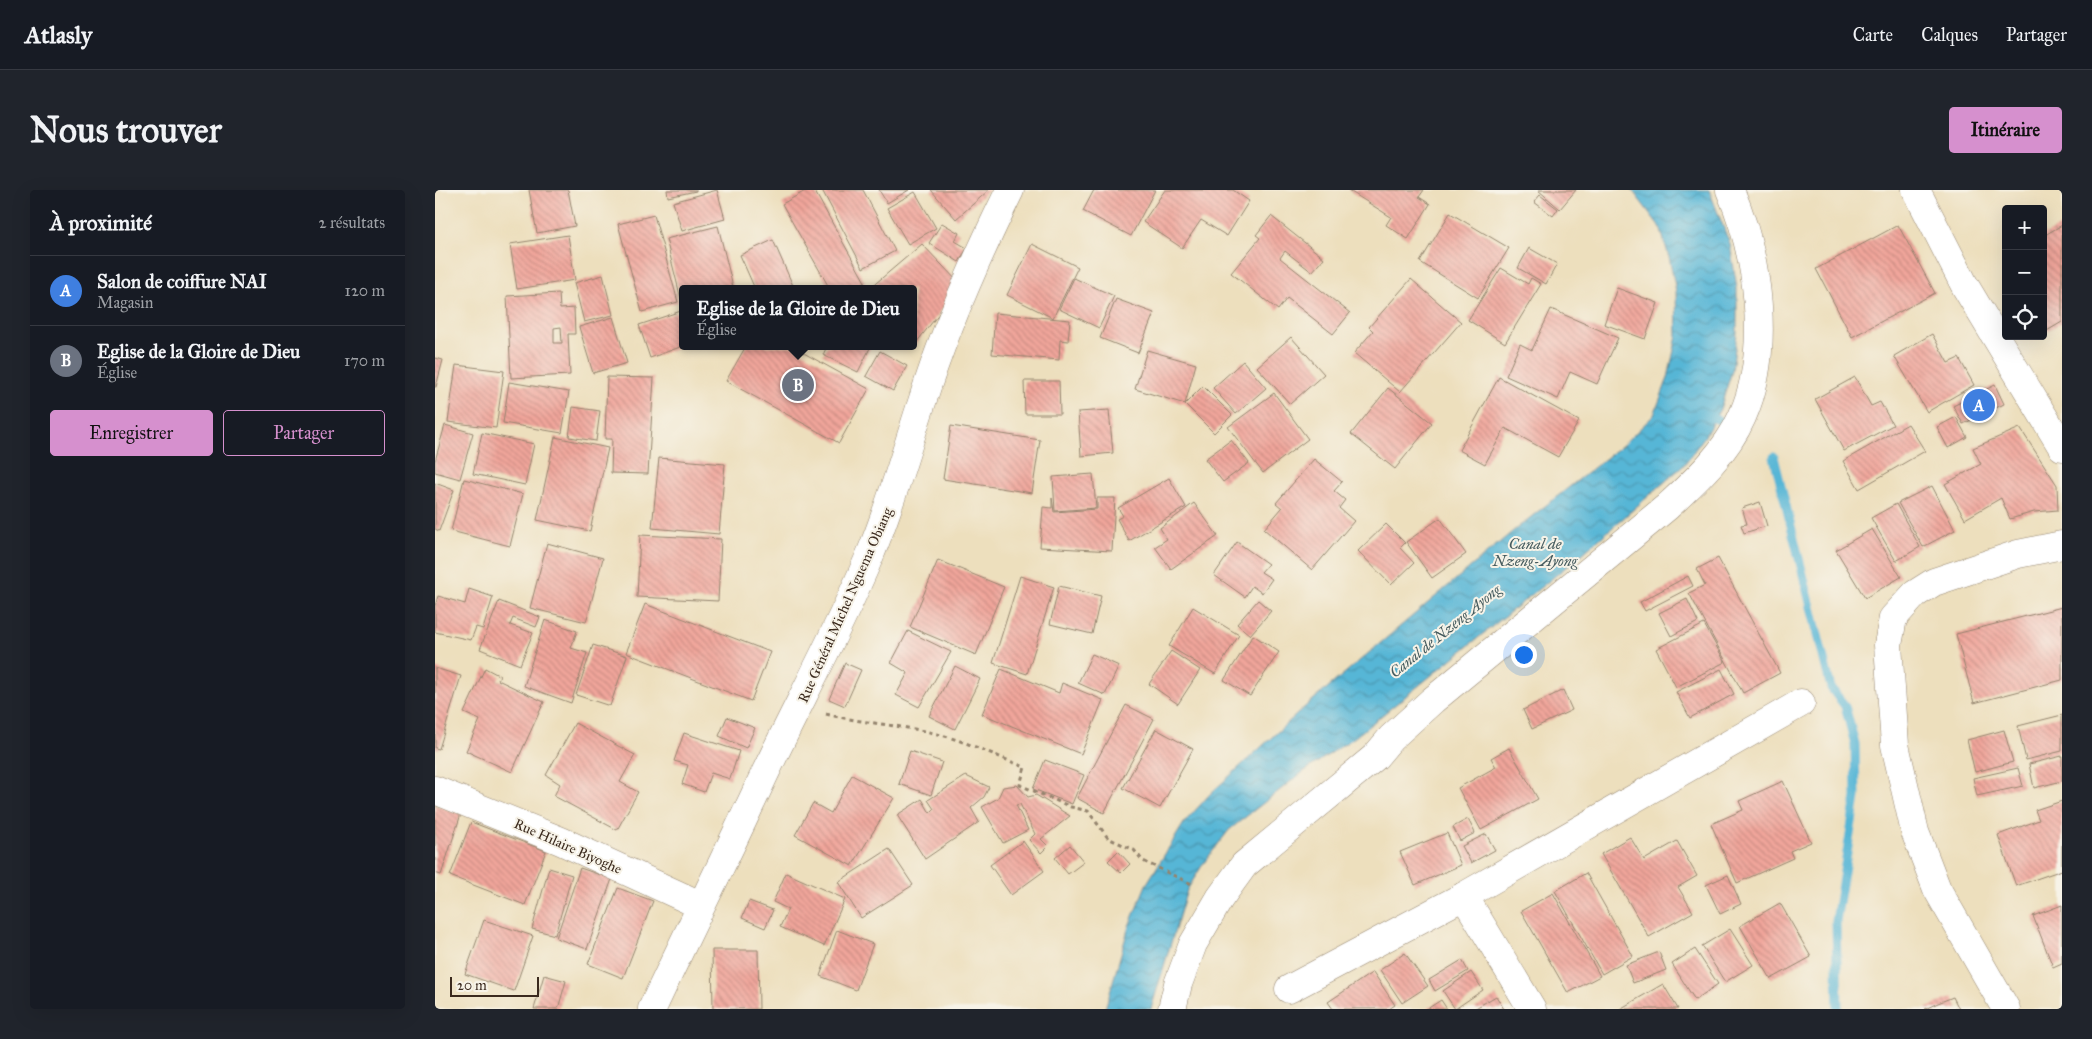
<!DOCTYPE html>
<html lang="fr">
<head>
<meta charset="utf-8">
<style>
  body { margin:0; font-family:"IM FELL Great Primer",serif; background:#20242c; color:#f1f3f6 }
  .controls { position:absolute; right:15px; top:15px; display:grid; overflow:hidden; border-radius:5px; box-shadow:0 5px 20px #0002 }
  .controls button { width:45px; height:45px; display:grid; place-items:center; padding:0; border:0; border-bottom:1px solid #363941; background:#171b24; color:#f1f3f6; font:25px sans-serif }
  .scale { position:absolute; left:15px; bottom:12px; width:89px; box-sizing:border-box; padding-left:5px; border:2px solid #3b2a1e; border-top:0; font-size:14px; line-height:18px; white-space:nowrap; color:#3b2a1e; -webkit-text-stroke:4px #f7f3e8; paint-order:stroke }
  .you { position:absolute; left:1088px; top:464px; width:18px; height:18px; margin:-12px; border:4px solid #fff; border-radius:50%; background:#1a73e8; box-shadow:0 0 0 8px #1a73e833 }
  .badge { display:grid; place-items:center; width:32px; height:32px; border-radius:50%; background:#d690ce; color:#fff; font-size:16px; font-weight:700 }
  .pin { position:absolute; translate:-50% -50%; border:2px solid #fff; box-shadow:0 1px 5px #0006 }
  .popup { position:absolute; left:244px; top:95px; width:238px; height:65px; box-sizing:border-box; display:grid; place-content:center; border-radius:5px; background:#171b24; filter:drop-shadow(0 1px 4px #0005); font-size:16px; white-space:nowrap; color:#9ea1a6 }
  .popup b { font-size:19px; color:#f1f3f6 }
  .popup::after { content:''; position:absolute; left:50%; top:100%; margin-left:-10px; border:10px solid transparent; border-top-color:#171b24 }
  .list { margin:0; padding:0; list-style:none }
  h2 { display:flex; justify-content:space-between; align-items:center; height:65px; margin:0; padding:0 20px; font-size:21px }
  h2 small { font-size:16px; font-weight:400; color:#9ea1a6 }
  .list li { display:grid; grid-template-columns:32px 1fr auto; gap:15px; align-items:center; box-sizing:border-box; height:70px; padding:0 20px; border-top:1px solid #363941 }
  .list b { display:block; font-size:19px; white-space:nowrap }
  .list p { margin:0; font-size:16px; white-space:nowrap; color:#9ea1a6 }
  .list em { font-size:16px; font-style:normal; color:#9ea1a6 }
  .actions { display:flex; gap:10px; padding:15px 20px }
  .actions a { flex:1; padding:11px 0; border:1px solid #d690ce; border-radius:5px; text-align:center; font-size:18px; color:#d690ce }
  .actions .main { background:#d690ce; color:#111 }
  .icon { flex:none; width:28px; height:28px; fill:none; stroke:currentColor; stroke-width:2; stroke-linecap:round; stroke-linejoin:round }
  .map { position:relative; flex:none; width:1627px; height:819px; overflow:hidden; border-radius:5px }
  header { display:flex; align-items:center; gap:30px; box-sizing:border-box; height:70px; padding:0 25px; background:#171b24; border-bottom:1px solid #363941 }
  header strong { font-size:24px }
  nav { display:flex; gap:28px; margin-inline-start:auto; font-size:18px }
  .intro { display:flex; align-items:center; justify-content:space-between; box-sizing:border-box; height:120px; padding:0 30px }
  h1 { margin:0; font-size:35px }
  .button { padding:12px 22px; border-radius:5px; background:#d690ce; color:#111; font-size:18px; font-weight:700 }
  main { display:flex; gap:30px; padding:0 30px }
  aside { flex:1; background:#171b24; border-radius:5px; box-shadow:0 5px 20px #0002 }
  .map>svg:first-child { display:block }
  .water { fill:url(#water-waves); stroke:#49707a }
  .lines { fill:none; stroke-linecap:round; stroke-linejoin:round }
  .stream { stroke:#57b6d6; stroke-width:9 }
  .building { fill:url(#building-back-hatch); fill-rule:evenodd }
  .minor-casing { stroke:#94846e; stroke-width:29 }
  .path { stroke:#94846e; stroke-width:3; stroke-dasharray:4 4; stroke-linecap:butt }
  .minor { stroke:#fff; stroke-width:28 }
  .labels { text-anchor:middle; stroke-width:4; stroke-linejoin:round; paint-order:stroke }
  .street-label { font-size:14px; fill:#3b2a1e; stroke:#f7f3e8 }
  .water-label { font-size:15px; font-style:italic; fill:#455b5e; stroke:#f7f3e8 }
</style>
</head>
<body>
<header>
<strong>Atlasly</strong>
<nav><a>Carte</a><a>Calques</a><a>Partager</a></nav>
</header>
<div class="intro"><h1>Nous trouver</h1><a class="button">Itinéraire</a></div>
<main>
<aside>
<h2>À proximité<small>2 résultats</small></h2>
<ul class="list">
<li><span class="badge" style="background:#3f7fe0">A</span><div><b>Salon de coiffure NAI</b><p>Magasin</p></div><em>120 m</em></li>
<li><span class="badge" style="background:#6b7280">B</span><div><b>Eglise de la Gloire de Dieu</b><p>Église</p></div><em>170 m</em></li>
</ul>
<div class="actions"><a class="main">Enregistrer</a><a>Partager</a></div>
</aside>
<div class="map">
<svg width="1627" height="819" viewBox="0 0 1627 819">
  <defs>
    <pattern id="water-waves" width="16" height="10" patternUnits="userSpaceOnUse" patternTransform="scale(1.25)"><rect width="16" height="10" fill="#57b6d6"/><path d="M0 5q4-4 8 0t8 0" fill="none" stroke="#4994ad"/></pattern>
    <pattern id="building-back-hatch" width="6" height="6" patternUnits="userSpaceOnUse" patternTransform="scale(1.25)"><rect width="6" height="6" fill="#f1a69b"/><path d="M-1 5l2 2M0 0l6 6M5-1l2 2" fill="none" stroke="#c4877e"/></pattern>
  </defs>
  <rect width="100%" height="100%" fill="#f7f3e8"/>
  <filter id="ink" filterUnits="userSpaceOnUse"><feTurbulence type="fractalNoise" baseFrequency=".02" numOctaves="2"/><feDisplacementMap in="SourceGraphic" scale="10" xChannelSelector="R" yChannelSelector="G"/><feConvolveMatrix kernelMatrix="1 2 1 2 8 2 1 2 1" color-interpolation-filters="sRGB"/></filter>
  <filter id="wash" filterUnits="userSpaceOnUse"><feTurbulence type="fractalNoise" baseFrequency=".0096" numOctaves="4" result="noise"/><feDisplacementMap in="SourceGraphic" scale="20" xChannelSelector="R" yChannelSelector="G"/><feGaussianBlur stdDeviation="1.12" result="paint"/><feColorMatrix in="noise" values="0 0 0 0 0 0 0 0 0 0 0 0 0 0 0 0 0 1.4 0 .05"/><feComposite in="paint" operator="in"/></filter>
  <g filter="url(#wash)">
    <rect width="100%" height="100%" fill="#eddfbd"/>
    <polygon class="water" points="1197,0 1274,0 1295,54 1302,98 1302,143 1297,181 1285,219 1270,246 1248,276 1146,365 920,547 868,582 794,640 768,674 752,700 716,819 670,819 694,736 711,695 749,633 775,604 872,515 1077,342 1189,254 1219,225 1233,188 1242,146 1241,101 1234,67 1225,37"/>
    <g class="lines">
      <g class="stream">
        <polyline points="1270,224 1288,232"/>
        <polyline points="1339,267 1396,498 1410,516 1420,554 1421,607 1401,731 1403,819"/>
      </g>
    </g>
    <g id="blocks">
      <g class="building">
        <polygon points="94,0 133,0 140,36 102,43"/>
        <polygon points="232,0 261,0 261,1 233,7"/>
        <polygon points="282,0 290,29 247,41 238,12"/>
        <polygon points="372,0 379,0 430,92 418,99 395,99 347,14"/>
        <polygon points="387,0 428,0 460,61 428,78"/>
        <polygon points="444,0 474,0 452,13"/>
        <polygon points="496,0 554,0 521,29"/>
        <polygon points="659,0 720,0 696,46 648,21"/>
        <polygon points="730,0 798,0 814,11 792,46 766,30 747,58 708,32"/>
        <polygon points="913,0 989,0 984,7 995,14 973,49 951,35 956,27"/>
        <polygon points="1103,0 1141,0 1125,19"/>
        <polygon points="480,2 501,38 473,54 452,18"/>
        <polygon points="1105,5 1123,19 1118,26 1099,12"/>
        <polygon points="1015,23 1074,58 1043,108 985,72"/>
        <polygon points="219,25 243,112 207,122 183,34"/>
        <polygon points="836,26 889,68 877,82 850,61 845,68 915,123 898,144 852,108 843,120 796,83 825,48 821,45"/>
        <polygon points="507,33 524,43 520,51 532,58 524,72 494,53"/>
        <polygon points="1463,35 1500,103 1417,147 1381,79"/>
        <polygon points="1627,35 1627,132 1610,142 1608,42 1610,45"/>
        <polygon points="283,36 298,97 248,99 247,113 231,49"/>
        <polygon points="133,45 140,90 82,99 75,54"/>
        <polygon points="338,50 359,98 357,99 320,99 305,65"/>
        <polygon points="487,54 526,95 478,157 478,99 434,99"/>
        <polygon points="597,54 643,77 618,128 572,105"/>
        <polygon points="1094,58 1122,74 1111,94 1083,78"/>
        <polygon points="1066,78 1093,94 1096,88 1106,94 1070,153 1033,130"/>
        <polygon points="168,85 178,125 149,132 139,93"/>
        <polygon points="639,88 679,106 664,138 624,119"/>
        <polygon points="976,89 1026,132 965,202 919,163 938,141 934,137"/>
        <polygon points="1182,98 1223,113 1210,149 1169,134"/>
        <path d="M124,103L125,119L139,118L140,144H133L135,185L76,188L72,106ZM126,137L127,153H119V138Z"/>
        <polygon points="681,109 719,123 703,163 665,148"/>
        <polygon points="1116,119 1183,148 1162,194 1135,182 1123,209 1071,186 1085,154 1097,160"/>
        <polygon points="246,121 248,156 215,168 204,135"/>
        <polygon points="560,123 635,130 633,151 625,150 624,170 557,164"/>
        <polygon points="178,127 192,173 158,183 144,137"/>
        <polygon points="1497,144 1513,173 1524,168 1539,195 1492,222 1459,166"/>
        <polygon points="856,147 889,184 855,214 822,177"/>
        <polygon points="311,156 356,156 434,199 404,253 291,191"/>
        <polygon points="392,156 436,156 423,182 388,165"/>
        <polygon points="712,160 761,174 750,214 700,199"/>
        <polygon points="445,161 472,176 458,201 431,186"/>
        <polygon points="0,168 8,170 1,197 0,197"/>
        <polygon points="808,171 831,198 801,224 778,198"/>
        <polygon points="21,175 69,181 61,238 13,232"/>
        <polygon points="172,187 219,188 213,284 176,283 177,249 170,249"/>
        <polygon points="1064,187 1144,231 1123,267 1070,238 1050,274 1024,260"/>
        <polygon points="1420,187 1436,216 1445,212 1458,235 1409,261 1380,209"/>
        <polygon points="589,191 624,191 625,224 590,224"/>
        <polygon points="74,192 134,202 127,243 68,233"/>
        <polygon points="1560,195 1569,214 1528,234 1518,216"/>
        <polygon points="768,196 797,225 779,243 750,214"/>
        <polygon points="953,198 997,233 960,279 916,244"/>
        <polygon points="839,203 873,249 828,283 793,237"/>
        <polygon points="138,217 165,221 161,251 134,247"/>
        <polygon points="674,220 678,263 646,266 643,222"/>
        <polygon points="1521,227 1532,247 1513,258 1502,237"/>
        <polygon points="1473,234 1490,261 1424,299 1408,271"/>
        <polygon points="10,235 38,243 25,289 0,282 0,271"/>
        <polygon points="516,236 605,250 597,303 508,289"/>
        <polygon points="1585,238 1622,295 1623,320 1599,322 1575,329 1566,308 1530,329 1510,294 1546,274 1538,258"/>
        <polygon points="47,243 99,254 90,295 38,284"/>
        <polygon points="120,247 173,258 155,341 102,330"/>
        <polygon points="796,250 814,273 788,292 770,269"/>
        <polygon points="224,268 290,274 284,344 217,338"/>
        <polygon points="879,269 907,292 899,301 910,310 904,318 919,331 877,380 829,339 847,318 841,313"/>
        <polygon points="658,284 661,318 620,321 618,287"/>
        <polygon points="734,288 751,317 694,351 682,329 688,326 683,318"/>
        <polygon points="29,289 88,304 75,356 16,341"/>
        <polygon points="0,293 19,300 4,341 0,339"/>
        <polygon points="1497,296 1520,340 1488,357 1463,313"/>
        <polygon points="617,308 619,322 662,319 662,308 680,308 677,361 605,357 608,317 617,318"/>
        <polygon points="1325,312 1332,336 1309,343 1306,335 1312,334 1307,318"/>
        <polygon points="759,313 783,346 736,379 720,357 732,349 725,338"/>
        <polygon points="1461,314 1485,357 1461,371 1436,328"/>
        <polygon points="1005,328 1031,364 997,388 971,352"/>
        <polygon points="951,334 970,353 965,358 979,373 956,395 923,361"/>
        <polygon points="1437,339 1466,387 1430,408 1401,360"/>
        <polygon points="205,345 286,349 283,411 202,407"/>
        <polygon points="802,352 833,374 826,382 837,389 827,403 817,396 810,407 779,385"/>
        <polygon points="112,353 168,368 151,432 95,418"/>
        <polygon points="1283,368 1345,483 1308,503 1254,403 1270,395 1262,379"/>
        <polygon points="503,370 569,397 541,465 475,437"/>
        <polygon points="585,386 619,397 592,484 558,473"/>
        <polygon points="1253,386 1258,396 1210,421 1205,412"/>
        <polygon points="624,396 666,406 657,444 615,434"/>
        <polygon points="34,399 58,407 48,439 41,437 36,450 0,442 0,416 3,406 30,414"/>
        <polygon points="1252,409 1263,432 1236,446 1224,423"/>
        <polygon points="823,410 836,421 815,445 802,434"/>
        <polygon points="64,411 105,427 101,437 78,428 75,435 98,443 85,475 45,459"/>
        <polygon points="210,414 335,462 316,511 191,463"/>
        <polygon points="758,417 804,445 780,484 734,456"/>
        <polygon points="1627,417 1627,490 1539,513 1521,444"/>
        <polygon points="110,430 142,441 136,458 152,463 136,513 89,496"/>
        <polygon points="1269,434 1290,472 1241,497 1221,459"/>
        <polygon points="473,441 516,462 484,517 461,505 473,483 456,473"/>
        <polygon points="818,445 844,462 815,506 789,490"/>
        <polygon points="158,455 192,466 175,516 141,505"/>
        <polygon points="736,461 765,480 743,514 714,494"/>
        <polygon points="657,464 684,476 670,505 643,493"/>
        <polygon points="410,473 426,480 410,516 394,509"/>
        <polygon points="520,476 545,489 520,539 494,526"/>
        <polygon points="0,478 26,486 4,559 0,558"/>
        <polygon points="50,478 65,486 63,490 109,512 77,582 31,561 45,530 29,523"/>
        <polygon points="566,479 624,503 627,493 668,510 646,564 547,524"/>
        <polygon points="1286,479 1299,504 1255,528 1241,502"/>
        <polygon points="1128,500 1137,520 1097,539 1088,520"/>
        <polygon points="691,515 719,529 669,623 642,608"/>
        <polygon points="1627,525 1627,561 1591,570 1583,536"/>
        <polygon points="292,527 320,538 311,558 284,546"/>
        <polygon points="140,533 200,565 185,592 203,602 182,640 119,606 125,594 111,585"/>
        <polygon points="721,539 758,559 725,618 688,598"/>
        <polygon points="1569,540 1578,572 1540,582 1532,550"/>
        <polygon points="249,543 304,561 295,589 276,583 269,602 247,594 253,575 239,571"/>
        <polygon points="1074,558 1103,609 1046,640 1023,598 1061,577 1056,568"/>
        <polygon points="475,561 507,572 496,605 464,594"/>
        <polygon points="1627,566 1627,591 1599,598 1594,574"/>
        <polygon points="610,570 649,585 637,614 598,599"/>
        <polygon points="1583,578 1588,596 1542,606 1538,588"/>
        <polygon points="417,585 459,608 417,676 360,645 378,613 396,623"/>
        <polygon points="531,586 554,597 549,607 536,618 544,632 490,669 462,625 487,609 495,623 499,619 493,610"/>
        <polygon points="1348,591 1376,652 1355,661 1358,668 1302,693 1276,634 1308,620 1304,611"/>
        <polygon points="582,595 593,607 601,605 635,626 606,649 613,656 606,663 594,650 600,644 585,614 581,615 593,640 568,653 547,617 563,608 568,597"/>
        <polygon points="1627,611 1627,680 1581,696 1563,645 1604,630 1600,620"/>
        <polygon points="0,615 26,624 6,685 0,683"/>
        <polygon points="1033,629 1040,643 1025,651 1018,637"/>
        <polygon points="36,632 111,661 90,715 15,686"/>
        <polygon points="1012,643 1026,675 980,695 965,662"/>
        <polygon points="1051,644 1060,660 1036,673 1027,656"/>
        <polygon points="1195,647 1209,670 1242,651 1262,686 1243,697 1258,722 1214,747 1166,664"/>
        <polygon points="588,651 609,681 576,705 555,675"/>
        <polygon points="635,655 649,672 633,684 620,668"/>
        <polygon points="454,659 478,695 426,728 403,692"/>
        <polygon points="683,661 695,674 686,683 673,671"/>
        <polygon points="114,678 137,685 120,745 97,739"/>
        <polygon points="145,678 177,689 152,759 121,748"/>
        <polygon points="351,683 410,709 389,756 345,737 353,719 338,712"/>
        <polygon points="1151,683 1198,766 1167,784 1120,701"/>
        <polygon points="1293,685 1306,714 1285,724 1271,695"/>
        <polygon points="183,698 218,711 188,788 153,774"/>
        <polygon points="1118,703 1165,786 1133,803 1086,721"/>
        <polygon points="314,711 338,720 330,738 307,728"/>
        <polygon points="1345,713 1376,767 1336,789 1305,736"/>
        <polygon points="1627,715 1627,773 1618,777 1598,726"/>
        <polygon points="49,730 98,746 79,801 30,784"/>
        <polygon points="1295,739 1318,775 1290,792 1267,756"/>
        <polygon points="402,740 438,754 421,800 385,786"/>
        <polygon points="1260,759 1283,794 1260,810 1237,774"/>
        <polygon points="277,760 323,760 324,819 278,819"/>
        <polygon points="1224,762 1231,780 1198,793 1191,775"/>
        <polygon points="970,763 993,796 967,813 945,780"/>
        <polygon points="1027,770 1033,781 1000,801 994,790"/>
        <polygon points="938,782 960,815 954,819 898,819 893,812"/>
        <polygon points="1036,782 1048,800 1020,819 1008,801"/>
        <polygon points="109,785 131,791 123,819 99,819"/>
        <polygon points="1228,794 1243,819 1185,819"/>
        <polygon points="1061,806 1069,819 1039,819"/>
        <polygon points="1518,807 1524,819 1490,819 1503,813"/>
        <polygon points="1006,810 1012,819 992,819"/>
      </g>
    </g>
  </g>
  <g filter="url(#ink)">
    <use href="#blocks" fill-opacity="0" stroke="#94846e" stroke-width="1"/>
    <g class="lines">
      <defs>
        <g id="minor">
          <polyline points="1481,0 1530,96 1627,257"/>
          <polyline points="0,600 126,651 265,715"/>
          <polyline points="1029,706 1097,819"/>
          <polyline points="854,799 1029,706 1366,513"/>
          <path d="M217,819C252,744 289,671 324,596C360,519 402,444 435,365C456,315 470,263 487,212C510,138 541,69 575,0"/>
          <path d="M737,819L743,794L758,754L785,708L809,675L940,567L956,548L998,510L1232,317C1260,291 1291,263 1307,227C1337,160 1323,65 1295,0"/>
          <polyline points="1571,819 1502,699 1480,642 1460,555 1453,455 1458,428 1480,404 1499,392 1583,364 1627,355"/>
        </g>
      </defs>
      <use href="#minor" class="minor-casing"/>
      <path class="path" d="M391,524C430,534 471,535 510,546C537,554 563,567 590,577L585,595L636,617L653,621L673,648L699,660L708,671L759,695"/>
      <use href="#minor" class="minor"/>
    </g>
  </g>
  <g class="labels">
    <g class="street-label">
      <text transform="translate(410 415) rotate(-66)" y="5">Rue Général Michel Nguema Obiang</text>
      <text transform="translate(133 656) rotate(24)" y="5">Rue Hilaire Biyoghe</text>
    </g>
    <g class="water-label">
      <text x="1100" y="359">Canal de<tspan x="1100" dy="17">Nzeng-Ayong</tspan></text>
      <text transform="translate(1010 441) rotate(-39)" y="5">Canal de Nzeng Ayong</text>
    </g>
  </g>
</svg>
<div class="controls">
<button>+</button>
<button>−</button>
<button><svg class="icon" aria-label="locate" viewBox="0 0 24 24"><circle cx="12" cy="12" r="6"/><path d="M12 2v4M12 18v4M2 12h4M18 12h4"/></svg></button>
</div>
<div class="scale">20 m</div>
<div class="you"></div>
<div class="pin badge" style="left:1544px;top:215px;background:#3f7fe0">A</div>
<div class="pin badge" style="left:363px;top:195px;background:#6b7280">B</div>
<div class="popup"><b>Eglise de la Gloire de Dieu</b>Église</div>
</div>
</main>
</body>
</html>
